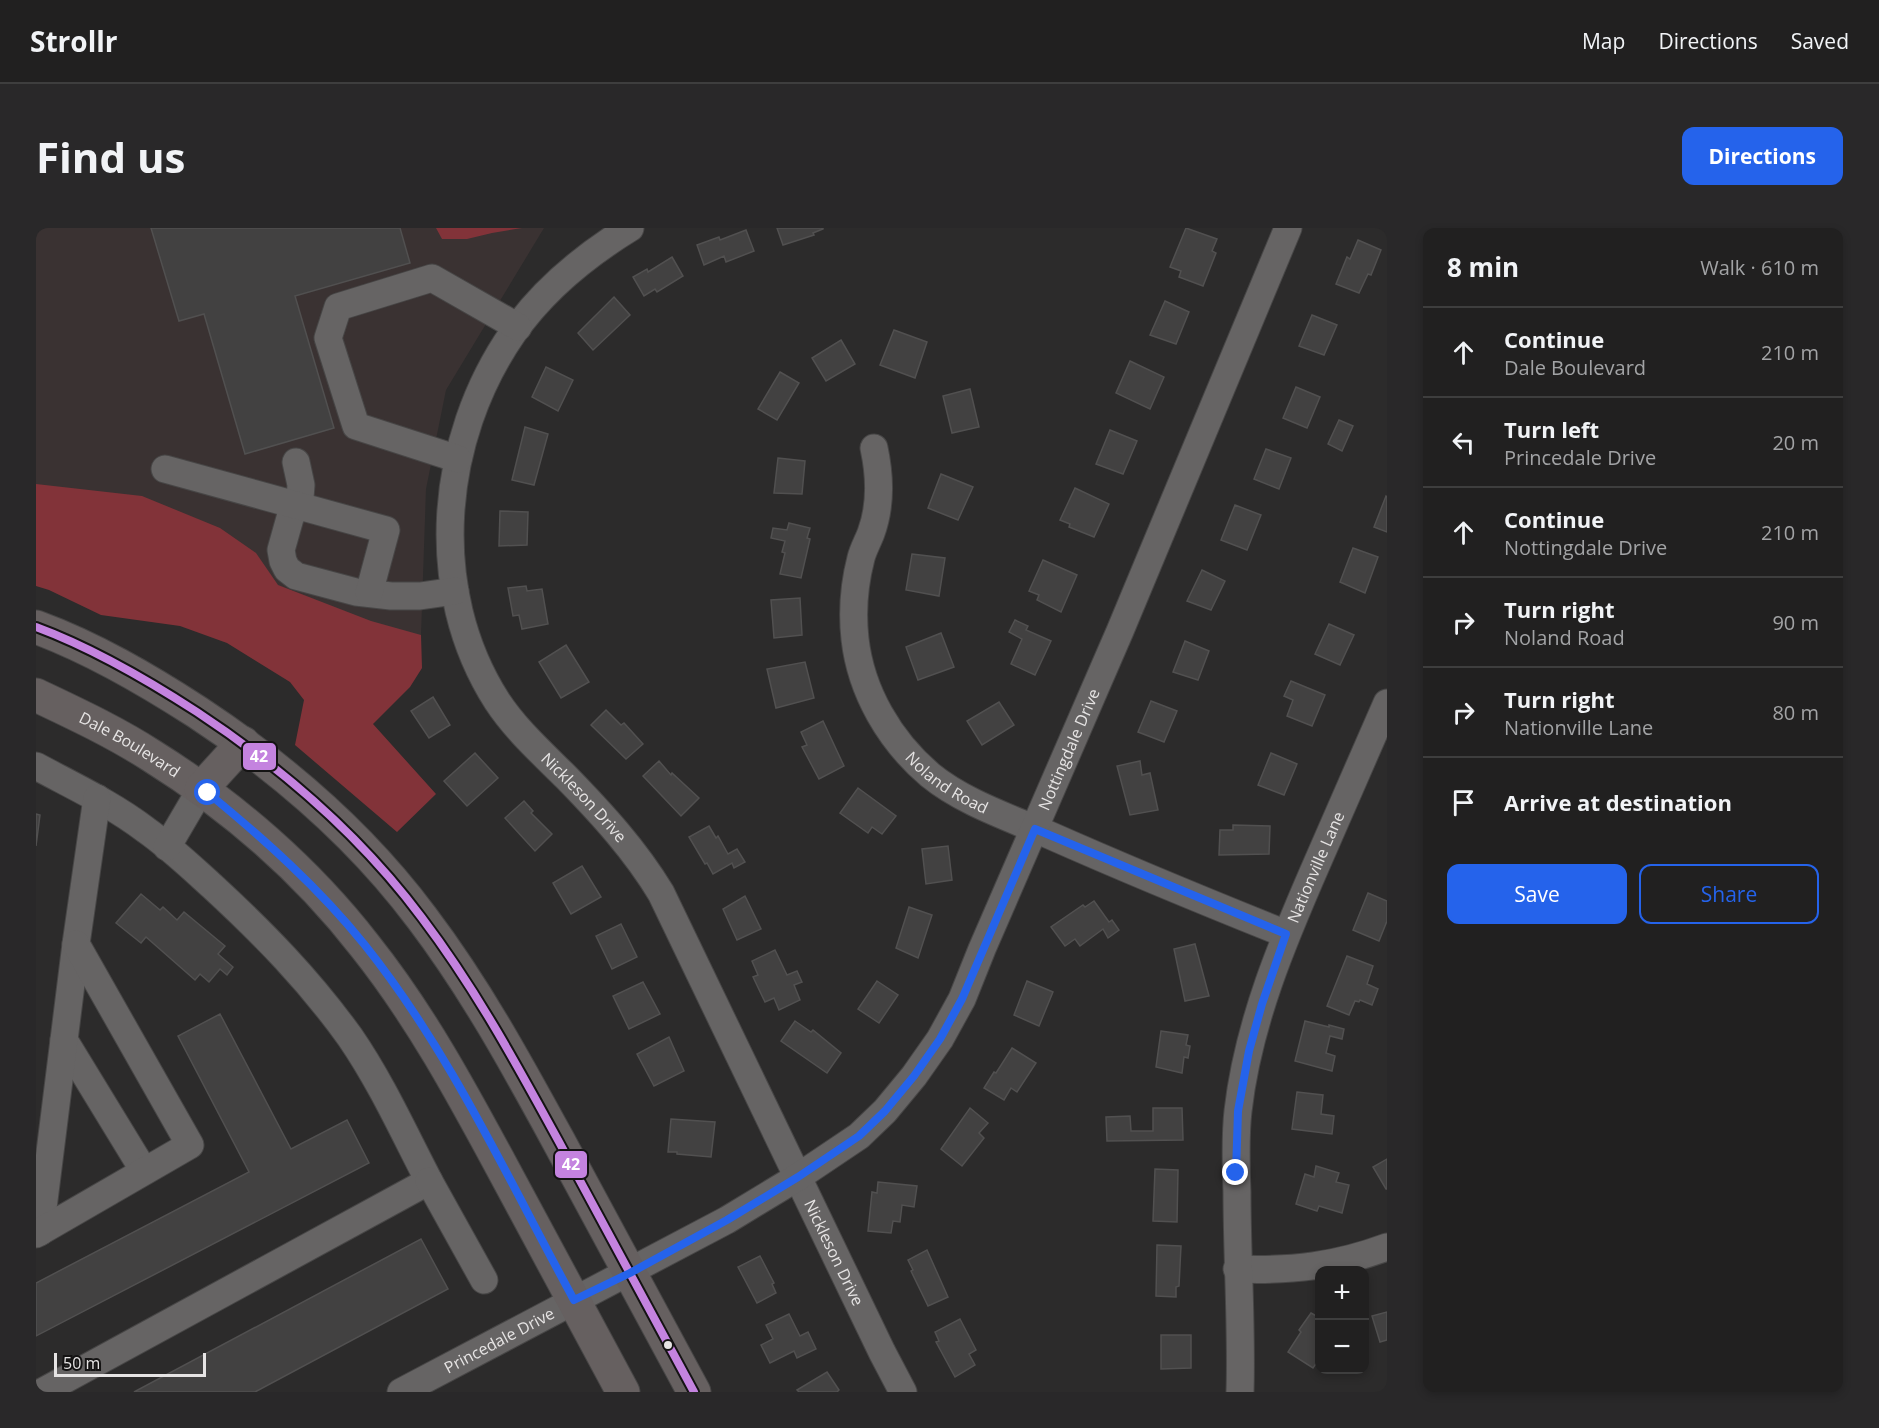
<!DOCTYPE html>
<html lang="en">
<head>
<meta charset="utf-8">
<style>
  body { margin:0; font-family:"Open Sans",sans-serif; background:#292829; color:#f1f3f6 }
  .controls { position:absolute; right:18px; bottom:18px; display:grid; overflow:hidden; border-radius:12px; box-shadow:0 3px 9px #0003 }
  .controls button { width:54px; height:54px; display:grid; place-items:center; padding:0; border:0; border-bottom:2px solid #3e3e3e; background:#212020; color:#f1f3f6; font:30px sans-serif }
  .scale { position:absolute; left:18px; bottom:15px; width:152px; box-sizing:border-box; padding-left:6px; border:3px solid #e6e4e4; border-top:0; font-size:16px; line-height:21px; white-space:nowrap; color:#e6e4e4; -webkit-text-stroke:4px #141313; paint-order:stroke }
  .stop { position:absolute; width:18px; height:18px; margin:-14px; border:4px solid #2563eb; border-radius:50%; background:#fff }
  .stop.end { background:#2563eb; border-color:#fff; box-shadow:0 2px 6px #0008 }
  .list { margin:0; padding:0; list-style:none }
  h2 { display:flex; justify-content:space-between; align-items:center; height:78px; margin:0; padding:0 24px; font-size:26px }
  h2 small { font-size:20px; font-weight:400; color:#a2a3a5 }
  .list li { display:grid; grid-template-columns:39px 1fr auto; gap:18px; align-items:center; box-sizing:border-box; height:90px; padding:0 24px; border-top:2px solid #3e3e3e }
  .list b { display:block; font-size:22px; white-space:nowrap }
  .list p { margin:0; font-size:20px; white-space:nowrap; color:#a2a3a5 }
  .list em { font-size:20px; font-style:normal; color:#a2a3a5 }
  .actions { display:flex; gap:12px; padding:18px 24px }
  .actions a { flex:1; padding:14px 0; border:2px solid #2563eb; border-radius:12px; text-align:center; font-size:21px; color:#2563eb }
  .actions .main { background:#2563eb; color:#fff }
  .icon { flex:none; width:33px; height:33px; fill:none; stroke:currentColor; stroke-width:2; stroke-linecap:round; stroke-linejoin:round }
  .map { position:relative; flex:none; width:1351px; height:1164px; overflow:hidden; border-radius:12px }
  header { display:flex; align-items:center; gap:36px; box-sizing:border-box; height:84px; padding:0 30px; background:#212020; border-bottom:2px solid #3e3e3e }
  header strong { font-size:28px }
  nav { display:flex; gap:33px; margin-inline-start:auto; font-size:21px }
  .intro { display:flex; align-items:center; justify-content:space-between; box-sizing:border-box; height:144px; padding:0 36px }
  h1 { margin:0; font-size:42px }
  .button { padding:15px 27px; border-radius:12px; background:#2563eb; color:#fff; font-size:21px; font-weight:700 }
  main { display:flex; gap:36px; padding:0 36px }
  aside { flex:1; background:#212020; border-radius:12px; box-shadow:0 3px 9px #0003 }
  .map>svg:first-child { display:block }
  .built { fill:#3a3232 }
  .forest { fill:#823339 }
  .building { fill:#424141; stroke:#515050; stroke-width:1.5 }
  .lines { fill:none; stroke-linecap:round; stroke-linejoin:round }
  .minor-casing { stroke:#474646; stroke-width:29 }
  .major-casing { stroke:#474646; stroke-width:35 }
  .minor { stroke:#666464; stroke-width:27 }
  .major { stroke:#666060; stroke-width:33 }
  .bus-1-casing { stroke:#141313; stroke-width:12 }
  .bus-1 { stroke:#c483df; stroke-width:8 }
  .route { stroke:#2563eb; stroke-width:8 }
  .bus-dot { fill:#e6e4e4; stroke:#141313; stroke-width:2 }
  .labels { text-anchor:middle; stroke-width:4.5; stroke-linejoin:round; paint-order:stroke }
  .street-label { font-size:16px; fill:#e6e4e4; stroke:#141313 }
  .line-badge { stroke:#141313; stroke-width:2 }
  .badge-label { font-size:16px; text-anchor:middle; font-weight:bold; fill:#fff }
</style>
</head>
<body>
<header>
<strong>Strollr</strong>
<nav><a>Map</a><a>Directions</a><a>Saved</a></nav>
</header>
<div class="intro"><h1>Find us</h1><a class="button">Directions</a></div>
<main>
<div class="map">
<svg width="1351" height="1164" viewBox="0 0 1351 1164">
  <rect width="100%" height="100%" fill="#2c2b2b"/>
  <polygon class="built" points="0,0 508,0 410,162 390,261 385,407 311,441 0,325"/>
  <g class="forest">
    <polygon points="400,0 486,0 456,5 431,11 406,11"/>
    <polygon points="0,256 106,268 184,300 220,325 242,357 335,393 385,407 386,440 374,459 337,496 400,566 361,604 259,517 268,472 254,454 191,415 144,398 65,387 13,362 0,358"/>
  </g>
  <g class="building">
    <polygon points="115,0 364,0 374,35 259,68 298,200 209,226 168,86 143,93"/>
    <polygon points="741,0 787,0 787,1 777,5 778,7 747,17"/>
    <polygon points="1150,0 1181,11 1176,23 1180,25 1167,58 1143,49 1145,43 1134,39"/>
    <polygon points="710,2 718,23 690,34 688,28 668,37 661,17 683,9 684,12"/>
    <polygon points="1322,12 1345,22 1335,47 1332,46 1323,65 1300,56 1311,29 1314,31"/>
    <polygon points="636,29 647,48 621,64 619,61 608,68 597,49 611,41 612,44"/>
    <polygon points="578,69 594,87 557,122 542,105"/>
    <polygon points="1129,73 1153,84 1140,116 1114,107"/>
    <polygon points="1276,87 1301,97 1288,127 1263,118"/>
    <polygon points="858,102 891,114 879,150 844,137"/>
    <polygon points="805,112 819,136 790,153 776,130"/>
    <polygon points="1094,133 1128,149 1114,181 1080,165"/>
    <polygon points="510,139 537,152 522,183 496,169"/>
    <polygon points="744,144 763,155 741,192 722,181"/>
    <polygon points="1260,159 1284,169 1271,200 1247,190"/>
    <polygon points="934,161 943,199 916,205 907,168"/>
    <polygon points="1303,192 1317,198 1306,223 1292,216"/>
    <polygon points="489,199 512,206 498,257 476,252"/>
    <polygon points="1074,202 1101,213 1087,246 1060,236"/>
    <polygon points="1230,221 1255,230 1243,261 1218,251"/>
    <polygon points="742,230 769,233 766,266 738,265"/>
    <polygon points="905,246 937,259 922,292 892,280"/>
    <polygon points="1039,260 1073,276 1058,309 1033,299 1034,296 1024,292"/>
    <polygon points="1350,268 1351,269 1351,304 1338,299"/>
    <polygon points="1199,277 1225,287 1211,322 1185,312"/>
    <polygon points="464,283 492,284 491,317 463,318"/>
    <polygon points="753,295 774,300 771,310 774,311 765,350 744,346 749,325 746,324 749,313 735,310 737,300 751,302"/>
    <polygon points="1317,320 1342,329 1329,365 1304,354"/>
    <polygon points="876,326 909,330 903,368 870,362"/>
    <polygon points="1007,332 1041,347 1025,384 1001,372 1003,367 993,363"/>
    <polygon points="1166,342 1189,353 1175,382 1151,373"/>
    <polygon points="490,358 491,363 506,361 512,396 486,401 483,387 477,388 472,360"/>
    <polygon points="764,370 766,407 738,410 735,372"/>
    <polygon points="979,392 992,398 990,402 1015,413 999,447 975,436 986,411 973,404"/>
    <polygon points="1293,396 1318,407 1304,437 1279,426"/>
    <polygon points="905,405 918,439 882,452 870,419"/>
    <polygon points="1149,413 1173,423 1162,452 1137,444"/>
    <polygon points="530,417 553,454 525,470 503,434"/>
    <polygon points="769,434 778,470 740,480 731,441"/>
    <polygon points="1255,453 1289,467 1276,498 1251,488 1257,472 1248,468"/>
    <polygon points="397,469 414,497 393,510 375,483"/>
    <polygon points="1115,473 1141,483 1128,514 1102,504"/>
    <polygon points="963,474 978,497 946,517 931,493"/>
    <polygon points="570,482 585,497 588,495 607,516 590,531 555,497"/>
    <polygon points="787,493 808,538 783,551 766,519 771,517 765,504"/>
    <polygon points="439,525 462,550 431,578 408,553"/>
    <polygon points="1235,525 1261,536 1248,567 1222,557"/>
    <polygon points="623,533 635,547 636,545 663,570 645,588 607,548"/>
    <polygon points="1104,533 1106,547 1114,545 1122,582 1094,587 1081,538"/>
    <polygon points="822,560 860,588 846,606 836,599 832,605 804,585"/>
    <polygon points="488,573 497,583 495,585 516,606 499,623 469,590"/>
    <polygon points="0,586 4,587 0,618"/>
    <polygon points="1197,597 1234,598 1233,626 1183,627 1184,602 1197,602"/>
    <polygon points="673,598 680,610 682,608 692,626 701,621 709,634 698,640 696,635 677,646 671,635 669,636 653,609"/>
    <polygon points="912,618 916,652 890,656 886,621"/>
    <polygon points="546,638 565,669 535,686 517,655"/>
    <polygon points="1332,665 1351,673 1351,693 1343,713 1317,702"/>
    <polygon points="105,666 124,682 127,679 141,692 148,684 189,718 182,726 197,739 191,747 184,741 173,754 164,746 159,752 110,709 105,715 80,695"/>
    <polygon points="709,668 725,701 701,712 687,681"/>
    <polygon points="1058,673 1073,694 1076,692 1083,702 1072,710 1067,701 1044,718 1039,711 1029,718 1015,699 1047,677 1049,679"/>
    <polygon points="873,679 896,687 882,730 860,720"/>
    <polygon points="585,696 601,729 576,741 560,708"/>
    <polygon points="1159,716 1173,768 1149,773 1138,721"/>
    <polygon points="739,722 751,747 761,743 766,754 758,757 764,772 743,782 738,770 729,774 717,749 722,747 716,733"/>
    <polygon points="1311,728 1337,738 1331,756 1342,761 1336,777 1324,772 1323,774 1319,773 1313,787 1291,778"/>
    <polygon points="841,753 862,767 843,795 822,781"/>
    <polygon points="991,753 1017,764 1003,798 978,787"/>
    <polygon points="607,754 624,786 593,801 577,768"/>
    <polygon points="184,786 255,921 311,892 333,935 0,1108 0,1055 213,944 142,808"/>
    <polygon points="759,793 775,804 777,802 805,825 791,845 745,813"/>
    <polygon points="1269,793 1293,799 1293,797 1308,801 1306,811 1294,808 1290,825 1299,828 1296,843 1259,833"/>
    <polygon points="1125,803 1152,807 1150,817 1154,818 1152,830 1148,829 1146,845 1120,839"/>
    <polygon points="633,809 648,843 618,858 601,826"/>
    <polygon points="976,820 1000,835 981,864 975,860 968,872 948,860 958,844 960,845"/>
    <polygon points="1261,864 1287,867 1285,886 1298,888 1296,906 1256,901"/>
    <polygon points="934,880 952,895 943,905 948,910 926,938 905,921"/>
    <polygon points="1117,880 1146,880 1147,912 1071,913 1070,889 1094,888 1095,903 1117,903"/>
    <polygon points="635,891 679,894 675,929 641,926 641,924 632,924"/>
    <polygon points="1351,931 1351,961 1350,961 1337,939"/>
    <polygon points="1280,938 1303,945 1300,954 1313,957 1306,985 1283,978 1281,983 1260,976 1269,946 1278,949"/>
    <polygon points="1119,941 1142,942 1141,994 1117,993"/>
    <polygon points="842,954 881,958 878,979 866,977 864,994 857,993 855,1005 832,1003 836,964 841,965"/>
    <polygon points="385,1011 412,1061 219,1164 98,1164"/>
    <polygon points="1121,1017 1145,1018 1143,1058 1140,1059 1140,1069 1120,1068"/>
    <polygon points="891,1022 912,1069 892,1078 875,1043 877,1042 872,1032"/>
    <polygon points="724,1028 738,1055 736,1056 740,1065 721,1075 702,1039"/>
    <polygon points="1351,1084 1351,1112 1344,1114 1336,1088"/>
    <polygon points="1275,1085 1284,1090 1284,1130 1277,1140 1252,1124 1265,1104 1263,1102"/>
    <polygon points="753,1086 764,1108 772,1104 780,1121 761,1130 758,1123 734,1135 725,1117 737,1111 730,1097"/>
    <polygon points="924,1091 940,1122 933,1126 939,1137 919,1149 900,1114 903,1113 899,1104"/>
    <polygon points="1125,1107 1155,1107 1155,1140 1125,1141"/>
    <polygon points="791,1144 803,1162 801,1164 763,1164 761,1162"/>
  </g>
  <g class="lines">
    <defs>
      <g id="minor">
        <path id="s1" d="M594,0C550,27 507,62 477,105C403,211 390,362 461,473C480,502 506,525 531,550C566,586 599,622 625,665L846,1124L867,1164"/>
        <path id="s2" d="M838,220C844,248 845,278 835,305C832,313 827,322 825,330C818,357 816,384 819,411C825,464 854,513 894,547C927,574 972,589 1011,606C1090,641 1170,674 1250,706"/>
        <polyline points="422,231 320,198 292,110 302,79 396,50 482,99"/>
        <polyline points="260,234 265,257 264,270 254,290 245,322 247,333 251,341 260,348 320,364 355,368 384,368 419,363"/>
        <polyline points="129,241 350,302 333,365"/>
        <path d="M0,538C37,558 76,576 110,602C134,619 155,639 176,658C228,706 273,752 314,809C345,854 368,905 393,953L6,1164"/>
        <polyline points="131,619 165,561"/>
        <polyline points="28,812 108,943"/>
        <polyline points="393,953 448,1052"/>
        <polyline points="4,1004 40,716 61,570"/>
        <polyline points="0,1006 154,917 40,716"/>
        <path d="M1201,1041C1256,1043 1300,1038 1351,1019"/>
        <path id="s3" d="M365,1164L691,992L762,949L823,908L849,883L878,848L904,811L926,771L946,721L1084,403L1252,0"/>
        <path id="s4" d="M1204,1164C1206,1098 1201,1031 1201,964C1200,938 1199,909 1202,883C1212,795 1247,713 1282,633C1305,580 1328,528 1351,475"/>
      </g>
      <g id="major">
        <path d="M0,399C57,420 110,451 161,484C246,540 325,608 386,690C439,760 480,835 522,912C567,996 612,1080 658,1164"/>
        <path id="s5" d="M0,467C40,486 79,504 116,528C196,578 271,643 329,718C384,787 425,863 467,941C507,1015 547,1089 587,1164"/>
        <polyline points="165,561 207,515"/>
      </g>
    </defs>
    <use href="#minor" class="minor-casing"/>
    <use href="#major" class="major-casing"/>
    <use href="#minor" class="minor"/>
    <use href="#major" class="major"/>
    <defs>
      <path id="bus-1" d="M0,399C57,420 110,451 161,484C246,540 325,608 386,690C439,760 480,835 522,912C567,996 612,1080 658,1164"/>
    </defs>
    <use href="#bus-1" class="bus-1-casing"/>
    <use href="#bus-1" class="bus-1"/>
  </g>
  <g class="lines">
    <path class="route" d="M172,565C228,611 283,660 328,716C414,823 473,953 538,1072L594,1045L691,992L762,949L823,908L849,883L878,848L904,811L926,771L999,601L1250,706L1226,776L1213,823L1202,883L1200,945"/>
  </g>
  <circle class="bus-dot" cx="632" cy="1117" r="5"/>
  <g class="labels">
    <g class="street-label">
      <text dy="6" stroke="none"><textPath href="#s5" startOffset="106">Dale Boulevard</textPath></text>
      <text dy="6" stroke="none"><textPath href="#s3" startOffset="969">Nottingdale Drive</textPath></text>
      <text dy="6" stroke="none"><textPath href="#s2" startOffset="372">Noland Road</textPath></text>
      <text dy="6" stroke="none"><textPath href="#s1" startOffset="678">Nickleson Drive</textPath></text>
      <text dy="6" stroke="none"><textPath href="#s4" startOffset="538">Nationville Lane</textPath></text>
      <text dy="6" stroke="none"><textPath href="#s1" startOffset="1200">Nickleson Drive</textPath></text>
      <text dy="6" stroke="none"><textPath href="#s3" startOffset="111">Princedale Drive</textPath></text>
    </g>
  </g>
  <g class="line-badge">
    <rect x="206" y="514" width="35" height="29" rx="6" fill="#c483df"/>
    <rect x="518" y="922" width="34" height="29" rx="6" fill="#c483df"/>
  </g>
  <g class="badge-label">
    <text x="223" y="534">42</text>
    <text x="535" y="942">42</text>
  </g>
</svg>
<div class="controls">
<button>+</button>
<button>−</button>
</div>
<div class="scale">50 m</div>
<div class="stop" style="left:172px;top:565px"></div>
<div class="stop end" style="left:1200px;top:945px"></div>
</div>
<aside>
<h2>8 min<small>Walk · 610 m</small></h2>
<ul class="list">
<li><svg class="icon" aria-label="ahead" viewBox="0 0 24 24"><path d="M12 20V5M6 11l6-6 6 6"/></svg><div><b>Continue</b><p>Dale Boulevard</p></div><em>210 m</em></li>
<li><svg class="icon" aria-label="left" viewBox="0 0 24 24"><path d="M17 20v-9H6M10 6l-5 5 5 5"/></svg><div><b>Turn left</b><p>Princedale Drive</p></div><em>20 m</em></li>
<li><svg class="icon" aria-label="ahead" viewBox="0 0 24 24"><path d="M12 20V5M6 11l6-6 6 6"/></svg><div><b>Continue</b><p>Nottingdale Drive</p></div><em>210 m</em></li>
<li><svg class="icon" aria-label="right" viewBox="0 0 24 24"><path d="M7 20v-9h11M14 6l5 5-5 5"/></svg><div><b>Turn right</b><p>Noland Road</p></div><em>90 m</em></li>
<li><svg class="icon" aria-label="right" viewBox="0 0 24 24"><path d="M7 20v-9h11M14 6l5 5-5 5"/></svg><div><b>Turn right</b><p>Nationville Lane</p></div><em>80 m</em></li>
<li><svg class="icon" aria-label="arrive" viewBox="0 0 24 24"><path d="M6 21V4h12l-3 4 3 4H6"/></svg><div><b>Arrive at destination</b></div></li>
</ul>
<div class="actions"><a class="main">Save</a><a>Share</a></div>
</aside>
</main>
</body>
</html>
